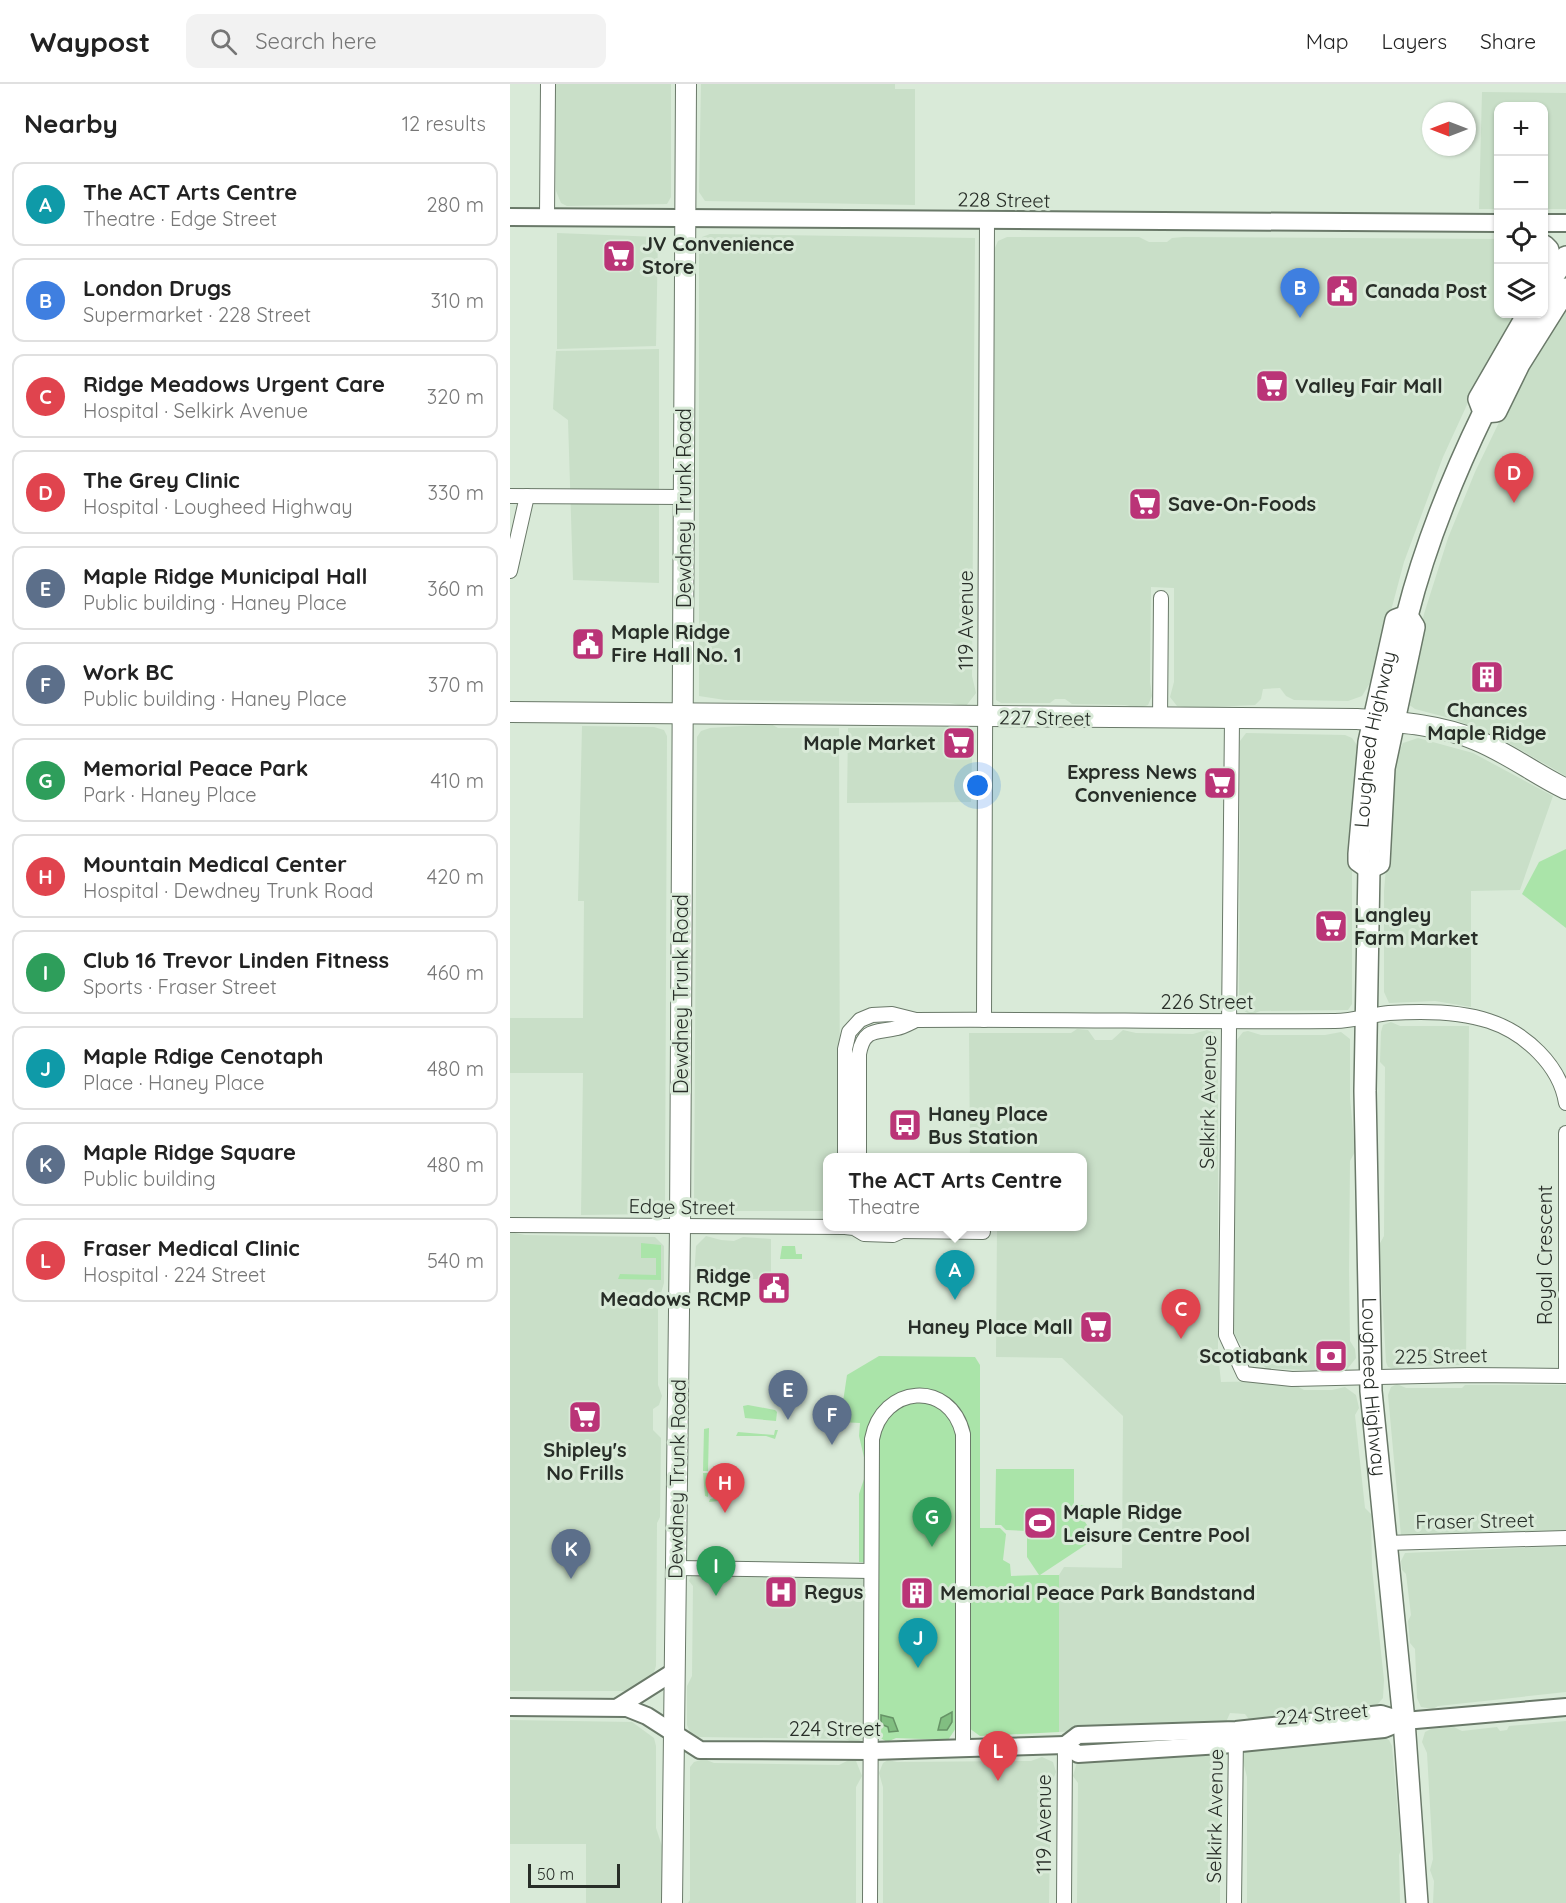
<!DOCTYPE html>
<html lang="en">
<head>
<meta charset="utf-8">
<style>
  body { margin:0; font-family:Quicksand,sans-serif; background:#f2f2f2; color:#222 }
  .controls { position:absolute; right:18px; top:18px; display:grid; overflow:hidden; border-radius:12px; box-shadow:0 2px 4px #0004 }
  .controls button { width:54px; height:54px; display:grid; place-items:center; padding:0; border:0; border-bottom:2px solid #e0e0e0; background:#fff; color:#222; font:30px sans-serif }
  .compass { position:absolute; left:912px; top:18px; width:54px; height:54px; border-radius:50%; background:#fff; box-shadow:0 2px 4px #0004; rotate:270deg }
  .scale { position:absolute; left:18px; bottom:15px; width:92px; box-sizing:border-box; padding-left:6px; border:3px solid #282e28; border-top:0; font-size:16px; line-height:21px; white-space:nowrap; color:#282e28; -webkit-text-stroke:4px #d9ead8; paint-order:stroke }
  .you { position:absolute; left:468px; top:702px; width:21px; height:21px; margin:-15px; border:4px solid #fff; border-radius:50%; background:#1a73e8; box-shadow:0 0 0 9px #1a73e833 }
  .badge { display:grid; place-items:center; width:39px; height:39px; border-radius:50%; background:#db2777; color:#fff; font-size:20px; font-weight:700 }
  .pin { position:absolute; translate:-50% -50px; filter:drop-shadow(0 2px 3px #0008) }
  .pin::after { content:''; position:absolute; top:32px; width:21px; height:18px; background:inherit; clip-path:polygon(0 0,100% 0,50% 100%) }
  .popup { position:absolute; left:313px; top:1069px; width:264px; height:78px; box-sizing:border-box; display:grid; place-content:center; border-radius:12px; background:#fff; filter:drop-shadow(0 2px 4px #0005); font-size:20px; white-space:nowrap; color:#767676 }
  .popup b { font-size:22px; color:#222 }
  .popup::after { content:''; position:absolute; left:50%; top:100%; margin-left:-12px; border:12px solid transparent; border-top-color:#fff }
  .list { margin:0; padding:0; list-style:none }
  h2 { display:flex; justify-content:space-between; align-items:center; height:78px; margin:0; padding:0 24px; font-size:26px }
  h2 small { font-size:20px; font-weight:400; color:#767676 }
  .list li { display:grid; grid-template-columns:39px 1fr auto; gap:18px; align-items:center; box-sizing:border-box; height:84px; margin:0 12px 12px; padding:0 12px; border:2px solid #e0e0e0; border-radius:12px }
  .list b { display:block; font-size:22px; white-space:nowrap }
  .list p { margin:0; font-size:20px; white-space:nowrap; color:#767676 }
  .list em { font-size:20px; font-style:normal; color:#767676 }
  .icon { flex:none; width:33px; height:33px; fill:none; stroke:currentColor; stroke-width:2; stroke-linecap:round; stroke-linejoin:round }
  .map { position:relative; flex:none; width:1056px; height:1819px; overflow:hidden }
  header { display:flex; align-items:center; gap:36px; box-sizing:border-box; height:84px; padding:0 30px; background:#fff; border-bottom:2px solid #e0e0e0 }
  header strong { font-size:28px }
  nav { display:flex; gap:33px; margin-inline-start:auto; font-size:21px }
  .search { width:420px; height:54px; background:#f2f2f2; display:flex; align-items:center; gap:15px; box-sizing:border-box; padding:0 21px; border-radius:12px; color:#767676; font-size:22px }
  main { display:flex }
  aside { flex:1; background:#fff }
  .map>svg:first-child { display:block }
  .built { fill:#c9dfc8 }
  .green { fill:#aae4a9 }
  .water { fill:#81be81; stroke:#669366; stroke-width:1.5 }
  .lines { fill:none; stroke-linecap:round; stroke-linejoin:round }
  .minor-casing { stroke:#6a7969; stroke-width:16 }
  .tertiary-casing { stroke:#6a7969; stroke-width:20 }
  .secondary-casing { stroke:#6a7969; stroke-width:22 }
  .primary-casing { stroke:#6a7969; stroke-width:24 }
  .minor { stroke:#fff; stroke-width:14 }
  .tertiary { stroke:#fff; stroke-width:16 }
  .secondary { stroke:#fff; stroke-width:20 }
  .primary { stroke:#fff; stroke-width:21 }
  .labels { text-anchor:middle; stroke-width:6; stroke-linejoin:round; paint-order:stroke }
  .street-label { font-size:20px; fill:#282e28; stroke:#d9ead8 }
  .poi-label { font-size:20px; font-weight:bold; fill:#282e28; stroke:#d9ead8; text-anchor:start }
</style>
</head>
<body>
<header>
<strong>Waypost</strong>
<div class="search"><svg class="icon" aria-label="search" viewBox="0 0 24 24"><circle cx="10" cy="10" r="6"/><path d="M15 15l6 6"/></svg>Search here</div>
<nav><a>Map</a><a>Layers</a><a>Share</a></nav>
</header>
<main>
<aside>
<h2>Nearby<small>12 results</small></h2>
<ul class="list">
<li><span class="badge" style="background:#0f9aa8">A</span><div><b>The ACT Arts Centre</b><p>Theatre · Edge Street</p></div><em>280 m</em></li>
<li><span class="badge" style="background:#3f7fe0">B</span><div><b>London Drugs</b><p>Supermarket · 228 Street</p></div><em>310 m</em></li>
<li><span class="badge" style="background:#e0444e">C</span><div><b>Ridge Meadows Urgent Care</b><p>Hospital · Selkirk Avenue</p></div><em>320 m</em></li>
<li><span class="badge" style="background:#e0444e">D</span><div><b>The Grey Clinic</b><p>Hospital · Lougheed Highway</p></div><em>330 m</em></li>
<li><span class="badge" style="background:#5c6f8a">E</span><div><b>Maple Ridge Municipal Hall</b><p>Public building · Haney Place</p></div><em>360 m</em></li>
<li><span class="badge" style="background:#5c6f8a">F</span><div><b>Work BC</b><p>Public building · Haney Place</p></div><em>370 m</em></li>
<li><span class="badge" style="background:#2e9e5b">G</span><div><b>Memorial Peace Park</b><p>Park · Haney Place</p></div><em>410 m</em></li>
<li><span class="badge" style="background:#e0444e">H</span><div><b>Mountain Medical Center</b><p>Hospital · Dewdney Trunk Road</p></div><em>420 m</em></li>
<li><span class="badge" style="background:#2e9e5b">I</span><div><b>Club 16 Trevor Linden Fitness</b><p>Sports · Fraser Street</p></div><em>460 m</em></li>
<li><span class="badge" style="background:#0f9aa8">J</span><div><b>Maple Rdige Cenotaph</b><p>Place · Haney Place</p></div><em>480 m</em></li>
<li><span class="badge" style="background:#5c6f8a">K</span><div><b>Maple Ridge Square</b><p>Public building</p></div><em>480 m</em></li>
<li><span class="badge" style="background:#e0444e">L</span><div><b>Fraser Medical Clinic</b><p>Hospital · 224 Street</p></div><em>540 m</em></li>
</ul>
</aside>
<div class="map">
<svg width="1056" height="1819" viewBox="0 0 1056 1819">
  <rect width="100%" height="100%" fill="#d9ead8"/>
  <g class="built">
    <polygon points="45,0 161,0 161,113 157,120 57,122 51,119 46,107"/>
    <polygon points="191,0 385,0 385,5 405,5 405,121 195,117 189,108"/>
    <polygon points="972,8 1056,9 1056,125 1034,125 1034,22 988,22 988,125 969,125"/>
    <polygon points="47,149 148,153 146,262 47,265"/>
    <polygon points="200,150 465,154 462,592 466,609 456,622 440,619 215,616 189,612 189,159 192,153"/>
    <polygon points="497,153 629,153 639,158 657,158 662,154 673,153 988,155 988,230 1010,230 961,312 933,373 894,478 863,594 852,612 838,617 784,616 776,612 770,604 753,605 751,615 745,621 682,624 667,622 660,613 664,598 664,504 641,503 640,598 642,612 638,621 630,624 615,621 562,620 555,615 545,615 540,619 491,619 486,616 484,166 488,157"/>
    <polygon points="1056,223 1056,692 988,653 943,635 905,625 898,620 905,567 914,530 938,454 965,388 1009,297"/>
    <polygon points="149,265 149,499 63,496 58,336 43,325 46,267"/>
    <polygon points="261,640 268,644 329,644 330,1073 318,1074 317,1127 191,1127 185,1124 184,1119 187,653 191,647 200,644"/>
    <polygon points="72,642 144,643 154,646 157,652 155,1121 152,1127 146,1130 71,1131 73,989 0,989 0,934 73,934 74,817 68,817"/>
    <polygon points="454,643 460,646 466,657 462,673 461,718 337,719 338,644"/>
    <polygon points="736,649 835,651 842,654 849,664 842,763 842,920 838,926 750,927 741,931 729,924 730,657"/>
    <polygon points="908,654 963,669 1043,712 1010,806 961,807 961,923 925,917 879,919 874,908 874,807 885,677 893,659"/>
    <polygon points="881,938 890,942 959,942 956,1281 896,1282 884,1285 878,1283 876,1278 869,1161 874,1152 875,983 870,978 871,948 873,941"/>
    <polygon points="567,945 578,946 585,956 602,956 613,946 626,949 683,950 697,946 705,949 708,955 708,1270 711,1298 769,1297 772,1302 787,1302 794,1306 822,1306 835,1303 846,1311 849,1324 845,1331 855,1424 861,1430 862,1484 874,1596 873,1614 866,1622 741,1638 735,1630 720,1629 716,1638 710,1640 549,1648 549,1491 554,1483 612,1484 613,1332 552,1274 486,1273 487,1143 572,1142 572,1074 460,1073 459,949 561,949"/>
    <polygon points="738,947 751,951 815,951 831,948 840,955 840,1014 845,1068 840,1077 839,1187 840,1257 845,1265 846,1274 835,1288 756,1284 736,1268 724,1250 726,957 733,948"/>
    <polygon points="0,1148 15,1151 145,1153 154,1162 154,1199 148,1219 148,1301 152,1312 149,1321 143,1325 143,1346 151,1354 150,1433 147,1439 146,1582 142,1594 121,1607 0,1607"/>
    <polygon points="196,1152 211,1156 224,1157 233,1153 261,1155 261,1195 184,1195 186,1162"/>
    <polygon points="887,1300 896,1304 952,1304 955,1301 1056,1301 1056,1449 891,1452 878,1311 881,1303"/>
    <polygon points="1056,1462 1056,1608 928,1622 923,1625 911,1623 907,1614 905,1565 900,1559 898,1537 901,1531 896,1490 892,1486 891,1477 895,1469"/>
    <polygon points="182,1490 354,1493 353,1655 345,1659 335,1655 188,1653 180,1648 177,1641 177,1602 182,1592 183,1502 179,1497"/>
    <polygon points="0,1636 122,1638 144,1654 146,1662 146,1744 152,1762 151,1819 76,1819 76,1760 0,1760"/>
    <polygon points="1056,1637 1056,1819 923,1819 924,1797 920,1786 923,1775 917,1669 912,1658 915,1648 921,1645 944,1643 952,1647 987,1643 990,1647 997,1646 999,1642"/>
    <polygon points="873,1653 879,1656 882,1662 891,1766 889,1771 890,1819 737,1819 737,1693 732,1674 736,1665"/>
    <polygon points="711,1669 716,1680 710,1693 710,1819 567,1819 568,1699 563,1692 567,1678"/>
    <polygon points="532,1673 543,1678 546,1688 541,1700 539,1819 373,1819 373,1703 369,1689 373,1679 378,1676 387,1678 521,1677"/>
    <polygon points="194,1675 204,1679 329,1681 339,1676 346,1677 352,1692 346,1703 346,1819 178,1819 180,1816 180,1683 184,1678"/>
  </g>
  <g class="green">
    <polygon points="1056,765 1056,844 1012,810 1029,778"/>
    <polygon points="131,1159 151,1161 151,1196 108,1195 110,1190 146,1191 146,1174 131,1174"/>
    <polygon points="272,1162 285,1162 286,1170 292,1170 292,1175 270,1175"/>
    <polygon points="369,1272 465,1273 470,1281 470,1444 490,1444 496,1450 493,1476 500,1480 501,1492 529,1491 517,1473 517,1447 496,1446 491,1441 485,1441 486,1385 564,1385 564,1421 575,1421 575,1438 586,1454 530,1491 549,1491 549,1648 470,1652 459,1644 446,1644 438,1656 386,1654 377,1658 369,1653 364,1479 349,1478 349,1410 357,1386 349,1352 350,1339 330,1338 337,1291"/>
    <polygon points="238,1321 265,1326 267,1328 266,1337 235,1334 233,1322"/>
    <polygon points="199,1344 198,1387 193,1387 194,1345"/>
    <polygon points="265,1346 268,1346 265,1355 256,1352 226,1352 228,1348 264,1351"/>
    <polygon points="193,1389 198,1389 198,1397 208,1397 208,1417 199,1418 200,1415 205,1414 205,1400 198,1400 198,1413 195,1412"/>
  </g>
  <g class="water">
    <polygon points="442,1628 442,1638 437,1646 428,1646 431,1634"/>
    <polygon points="371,1631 383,1634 388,1647 379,1648 378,1643 371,1640"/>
  </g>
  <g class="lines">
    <defs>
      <g id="minor">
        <polyline points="37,132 38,0"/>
        <polyline points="0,412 174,413"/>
        <polyline points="0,487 17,412"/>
        <polyline points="722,635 716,1251 734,1290 782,1295 956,1291 1056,1292"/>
        <polyline points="650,636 651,514"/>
        <polyline points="474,936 477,137"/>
        <path d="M335,1074V965L339,948L350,936L362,931L382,930L406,936C545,935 685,938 825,937C843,937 861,931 879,929C909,927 950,927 979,937C1015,949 1050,981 1056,1019"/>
        <path d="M349,1074V970C354,943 367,949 387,944C393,943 400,939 406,936"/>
        <polyline points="0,1141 335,1143 344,1144 354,1150 383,1151 392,1147"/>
        <polyline points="386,1144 392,1147 473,1148"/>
        <polyline points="1056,1292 1056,1049"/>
        <polyline points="875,1459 1056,1454"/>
        <polyline points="167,1484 361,1487"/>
        <path d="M360,1819L362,1355C372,1301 440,1295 453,1350V1664"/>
        <polyline points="554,1819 555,1661"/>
        <polyline points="724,1819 726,1651"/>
      </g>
      <g id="tertiary">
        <polyline points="0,133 988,139"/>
        <polyline points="1034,139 1056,139"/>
        <polyline points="0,1623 117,1624 137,1632 190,1666 362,1667 555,1661 568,1670 711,1661 874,1645 894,1637 1056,1623"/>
        <polyline points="108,1623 165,1587"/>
        <polyline points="555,1661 568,1651 726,1646 871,1630 894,1637"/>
      </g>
      <g id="secondary">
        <path d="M0,628L847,635C887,638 927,640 966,656C998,669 1025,690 1056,705"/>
        <polyline points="162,1819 170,1142 176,0"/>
      </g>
      <g id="primary">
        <polyline points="1034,162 1038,166 1043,191"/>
        <polyline points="1034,205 1056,173"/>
        <polyline points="974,328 986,327 1009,280 1056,205"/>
        <path id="s1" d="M859,784L855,1007L861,1307L894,1637L907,1819"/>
        <path d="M859,784L869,779L874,684L904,543L897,532C915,461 942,394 974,328L969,315L1018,230"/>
        <path id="s2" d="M859,784L849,777V770L859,658L886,536L897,532"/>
      </g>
    </defs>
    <use href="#minor" class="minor-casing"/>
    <use href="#tertiary" class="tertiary-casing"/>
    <use href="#secondary" class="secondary-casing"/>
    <use href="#primary" class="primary-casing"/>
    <use href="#minor" class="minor"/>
    <use href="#tertiary" class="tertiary"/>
    <use href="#secondary" class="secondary"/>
    <use href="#primary" class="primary"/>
  </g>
  <defs>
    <symbol id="supermarket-square" viewBox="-11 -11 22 22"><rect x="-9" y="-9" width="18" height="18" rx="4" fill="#ba3477" stroke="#d9ead8"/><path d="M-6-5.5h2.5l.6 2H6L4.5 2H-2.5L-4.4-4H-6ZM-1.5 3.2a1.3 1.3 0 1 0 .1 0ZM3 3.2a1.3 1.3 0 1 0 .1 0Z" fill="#fff"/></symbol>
    <symbol id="civic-square" viewBox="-11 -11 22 22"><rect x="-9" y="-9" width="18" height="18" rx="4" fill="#ba3477" stroke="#d9ead8"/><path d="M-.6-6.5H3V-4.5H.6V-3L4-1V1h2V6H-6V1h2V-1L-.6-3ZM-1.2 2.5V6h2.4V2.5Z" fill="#fff"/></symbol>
    <symbol id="building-square" viewBox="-11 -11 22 22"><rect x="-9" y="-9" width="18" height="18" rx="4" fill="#ba3477" stroke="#d9ead8"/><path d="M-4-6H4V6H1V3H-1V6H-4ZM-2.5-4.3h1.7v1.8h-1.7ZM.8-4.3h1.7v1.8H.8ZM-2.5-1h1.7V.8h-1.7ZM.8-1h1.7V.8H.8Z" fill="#fff"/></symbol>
    <symbol id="bus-square" viewBox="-11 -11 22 22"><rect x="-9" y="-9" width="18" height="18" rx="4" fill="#ba3477" stroke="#d9ead8"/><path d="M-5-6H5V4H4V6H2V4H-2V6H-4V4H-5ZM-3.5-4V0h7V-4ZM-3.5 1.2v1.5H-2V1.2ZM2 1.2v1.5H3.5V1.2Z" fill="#fff"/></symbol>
    <symbol id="bank-square" viewBox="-11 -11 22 22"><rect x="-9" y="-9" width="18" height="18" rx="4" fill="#ba3477" stroke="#d9ead8"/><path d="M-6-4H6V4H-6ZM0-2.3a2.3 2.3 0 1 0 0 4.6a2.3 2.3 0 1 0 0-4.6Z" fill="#fff"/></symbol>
    <symbol id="stadium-square" viewBox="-11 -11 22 22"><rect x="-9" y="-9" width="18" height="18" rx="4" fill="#ba3477" stroke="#d9ead8"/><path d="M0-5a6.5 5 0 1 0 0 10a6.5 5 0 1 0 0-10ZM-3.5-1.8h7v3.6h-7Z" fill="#fff"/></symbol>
    <symbol id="hospital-square" viewBox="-11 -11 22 22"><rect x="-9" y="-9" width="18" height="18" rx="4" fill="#ba3477" stroke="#d9ead8"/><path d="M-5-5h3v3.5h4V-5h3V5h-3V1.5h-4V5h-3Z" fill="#fff"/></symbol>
  </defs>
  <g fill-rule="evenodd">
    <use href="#supermarket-square" x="90" y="153" width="38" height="38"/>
    <use href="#civic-square" x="813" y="188" width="38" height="38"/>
    <use href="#supermarket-square" x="743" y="283" width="38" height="38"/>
    <use href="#supermarket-square" x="616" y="401" width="38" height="38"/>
    <use href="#civic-square" x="59" y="541" width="38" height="38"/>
    <use href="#building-square" x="958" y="574" width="38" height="38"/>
    <use href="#supermarket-square" x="430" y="640" width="38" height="38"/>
    <use href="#supermarket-square" x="691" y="680" width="38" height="38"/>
    <use href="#supermarket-square" x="802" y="823" width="38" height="38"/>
    <use href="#bus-square" x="376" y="1022" width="38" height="38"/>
    <use href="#civic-square" x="245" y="1185" width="38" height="38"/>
    <use href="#supermarket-square" x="567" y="1224" width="38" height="38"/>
    <use href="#bank-square" x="802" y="1253" width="38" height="38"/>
    <use href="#supermarket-square" x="56" y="1314" width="38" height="38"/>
    <use href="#stadium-square" x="511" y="1420" width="38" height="38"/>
    <use href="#hospital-square" x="252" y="1489" width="38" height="38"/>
    <use href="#building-square" x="388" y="1490" width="38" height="38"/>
  </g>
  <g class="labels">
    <g class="street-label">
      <text transform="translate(494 116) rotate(1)" y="7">228 Street</text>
      <text transform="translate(174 424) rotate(-90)" y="7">Dewdney Trunk Road</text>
      <text transform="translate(456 536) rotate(-90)" y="7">119 Avenue</text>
      <text transform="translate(535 634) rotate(1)" y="7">227 Street</text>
      <text dy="7" stroke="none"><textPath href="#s2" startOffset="135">Lougheed Highway</textPath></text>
      <text transform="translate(171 910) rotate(-90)" y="7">Dewdney Trunk Road</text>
      <text x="697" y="925">226 Street</text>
      <text transform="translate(698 1018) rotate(-89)" y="7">Selkirk Avenue</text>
      <text transform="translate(172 1123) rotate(1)" y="7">Edge Street</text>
      <text transform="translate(1035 1171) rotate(-90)" y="7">Royal Crescent</text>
      <text transform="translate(931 1272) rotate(-1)" y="7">225 Street</text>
      <text dy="7" stroke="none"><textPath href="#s1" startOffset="519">Lougheed Highway</textPath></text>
      <text transform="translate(167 1395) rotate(-89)" y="7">Dewdney Trunk Road</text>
      <text transform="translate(965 1437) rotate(-1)" y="7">Fraser Street</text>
      <text transform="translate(812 1630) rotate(-5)" y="7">224 Street</text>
      <text x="325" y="1652">224 Street</text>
      <text transform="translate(705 1732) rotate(-89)" y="7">Selkirk Avenue</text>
      <text transform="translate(534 1740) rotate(-90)" y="7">119 Avenue</text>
    </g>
    <g class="poi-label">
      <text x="132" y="167">JV Convenience<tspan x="132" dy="23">Store</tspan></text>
      <text x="855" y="214">Canada Post</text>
      <text x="785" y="309">Valley Fair Mall</text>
      <text x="658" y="427">Save-On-Foods</text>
      <text x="101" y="555">Maple Ridge<tspan x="101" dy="23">Fire Hall No. 1</tspan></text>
      <text x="977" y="633" text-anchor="middle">Chances<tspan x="977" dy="23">Maple Ridge</tspan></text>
      <text x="426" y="666" text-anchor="end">Maple Market</text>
      <text x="687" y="695" text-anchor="end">Express News<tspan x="687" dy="23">Convenience</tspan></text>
      <text x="844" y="838">Langley<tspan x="844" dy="23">Farm Market</tspan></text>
      <text x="418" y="1037">Haney Place<tspan x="418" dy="23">Bus Station</tspan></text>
      <text x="241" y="1199" text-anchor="end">Ridge<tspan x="241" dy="23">Meadows RCMP</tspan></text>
      <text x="563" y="1250" text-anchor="end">Haney Place Mall</text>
      <text x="798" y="1279" text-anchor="end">Scotiabank</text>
      <text x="75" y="1373" text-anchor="middle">Shipley's<tspan x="75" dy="23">No Frills</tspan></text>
      <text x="553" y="1435">Maple Ridge<tspan x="553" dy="23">Leisure Centre Pool</tspan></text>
      <text x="294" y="1515">Regus</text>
      <text x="430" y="1516">Memorial Peace Park Bandstand</text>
    </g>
  </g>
</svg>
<div class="controls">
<button>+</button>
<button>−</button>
<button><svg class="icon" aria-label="locate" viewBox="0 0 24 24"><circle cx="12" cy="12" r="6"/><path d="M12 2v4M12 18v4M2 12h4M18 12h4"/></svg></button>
<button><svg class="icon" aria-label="layers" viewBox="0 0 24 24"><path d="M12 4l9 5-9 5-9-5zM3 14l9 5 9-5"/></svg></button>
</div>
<svg class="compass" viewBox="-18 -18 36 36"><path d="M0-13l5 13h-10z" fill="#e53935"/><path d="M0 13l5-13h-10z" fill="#767676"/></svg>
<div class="scale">50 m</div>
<div class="you"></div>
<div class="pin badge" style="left:445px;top:1216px;background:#0f9aa8">A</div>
<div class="popup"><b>The ACT Arts Centre</b>Theatre</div>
<div class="pin badge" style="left:790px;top:234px;background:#3f7fe0">B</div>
<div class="pin badge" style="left:671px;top:1255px;background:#e0444e">C</div>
<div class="pin badge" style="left:1004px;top:419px;background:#e0444e">D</div>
<div class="pin badge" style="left:278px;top:1336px;background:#5c6f8a">E</div>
<div class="pin badge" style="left:322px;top:1361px;background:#5c6f8a">F</div>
<div class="pin badge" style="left:422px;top:1463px;background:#2e9e5b">G</div>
<div class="pin badge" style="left:215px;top:1429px;background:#e0444e">H</div>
<div class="pin badge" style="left:206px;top:1512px;background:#2e9e5b">I</div>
<div class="pin badge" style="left:408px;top:1584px;background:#0f9aa8">J</div>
<div class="pin badge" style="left:61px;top:1495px;background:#5c6f8a">K</div>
<div class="pin badge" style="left:488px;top:1697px;background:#e0444e">L</div>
</div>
</main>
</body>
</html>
